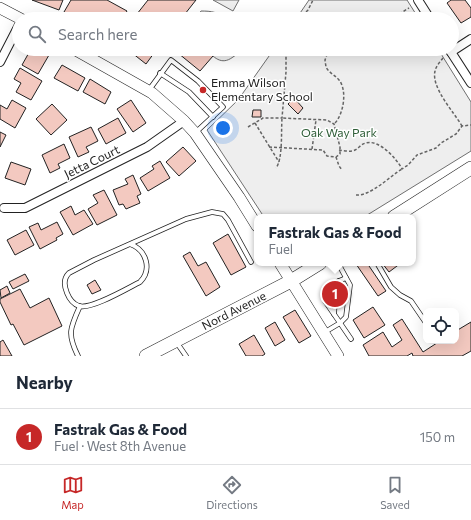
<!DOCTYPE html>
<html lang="en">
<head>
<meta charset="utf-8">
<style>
  body { margin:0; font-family:Commissioner,sans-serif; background:#f2f2f3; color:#1f2937 }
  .controls { position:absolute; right:12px; bottom:12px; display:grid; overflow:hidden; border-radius:8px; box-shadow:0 4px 16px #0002 }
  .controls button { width:36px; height:36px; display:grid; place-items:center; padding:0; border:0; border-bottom:1px solid #e0e1e3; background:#fff; color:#1f2937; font:20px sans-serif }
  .you { position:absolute; left:223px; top:128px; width:14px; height:14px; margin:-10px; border:3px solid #fff; border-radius:50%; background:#1a73e8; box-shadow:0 0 0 6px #1a73e833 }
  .badge { display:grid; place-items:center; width:26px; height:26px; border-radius:50%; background:#c62828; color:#fff; font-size:13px; font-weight:700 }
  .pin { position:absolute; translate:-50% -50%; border:2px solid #fff; box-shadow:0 1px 4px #0006 }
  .popup { position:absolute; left:254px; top:214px; width:162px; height:52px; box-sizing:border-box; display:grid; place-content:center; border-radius:8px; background:#fff; filter:drop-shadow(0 1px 3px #0005); font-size:13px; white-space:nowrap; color:#747a83 }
  .popup b { font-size:15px; color:#1f2937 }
  .popup::after { content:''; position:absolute; left:50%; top:100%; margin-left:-8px; border:8px solid transparent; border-top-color:#fff }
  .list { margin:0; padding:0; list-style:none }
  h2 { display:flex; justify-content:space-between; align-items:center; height:52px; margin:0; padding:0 16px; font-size:17px }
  h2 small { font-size:13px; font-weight:400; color:#747a83 }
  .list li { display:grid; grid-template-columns:26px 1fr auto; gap:12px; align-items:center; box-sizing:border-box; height:56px; padding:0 16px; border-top:1px solid #e0e1e3 }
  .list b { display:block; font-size:15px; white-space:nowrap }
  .list p { margin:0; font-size:13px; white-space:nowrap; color:#747a83 }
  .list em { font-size:13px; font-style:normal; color:#747a83 }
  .icon { flex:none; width:22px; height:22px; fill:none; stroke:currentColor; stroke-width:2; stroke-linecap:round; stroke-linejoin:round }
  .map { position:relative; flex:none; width:471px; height:356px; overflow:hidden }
  .search { position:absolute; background:#fff; box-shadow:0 4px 16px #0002; left:12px; right:12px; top:12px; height:44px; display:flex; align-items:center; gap:10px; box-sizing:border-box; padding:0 14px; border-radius:22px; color:#747a83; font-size:15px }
  .sheet { height:108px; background:#fff }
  nav { display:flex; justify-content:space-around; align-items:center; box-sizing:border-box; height:56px; border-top:1px solid #e0e1e3; background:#fff; font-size:11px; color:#747a83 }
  nav a { display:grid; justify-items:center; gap:2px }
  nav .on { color:#c62828 }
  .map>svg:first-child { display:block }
  .green { fill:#eee; stroke:#6f6f6f }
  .building { fill:#f3c9c0; stroke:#222 }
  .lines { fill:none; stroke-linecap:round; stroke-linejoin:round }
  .lane-casing { stroke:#222; stroke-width:5.5 }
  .street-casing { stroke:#222; stroke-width:10 }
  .secondary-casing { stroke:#222; stroke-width:12 }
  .primary-casing { stroke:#222; stroke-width:14 }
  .path { stroke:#646464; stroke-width:1.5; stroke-dasharray:3 2; stroke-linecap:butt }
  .lane { stroke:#fff; stroke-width:4 }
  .street { stroke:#fff; stroke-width:8 }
  .secondary { stroke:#fff; stroke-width:11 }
  .primary { stroke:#fff; stroke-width:13 }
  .poi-dot { fill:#c62828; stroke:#fff; stroke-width:1.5 }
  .labels { text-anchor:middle; stroke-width:3; stroke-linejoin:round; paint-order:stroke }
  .poi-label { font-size:12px; fill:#222; stroke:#fff; text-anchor:start }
  .park-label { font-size:12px; fill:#2f5e38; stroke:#fff }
  .street-label { font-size:12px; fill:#222; stroke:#fff }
</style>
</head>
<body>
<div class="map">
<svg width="471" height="356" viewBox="0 0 471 356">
  <rect width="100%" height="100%" fill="#fff"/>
  <g class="green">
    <polygon points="213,0 239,0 233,11"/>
    <polygon points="309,0 407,0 419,19 296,19"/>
    <path d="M201,11C211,11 219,12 225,19H195Z"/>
    <path d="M205,49H243C240,53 237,54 233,57C221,66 214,57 205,49Z"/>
    <polygon points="274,49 438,49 471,102 471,151 364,217 264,217 207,130 238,100"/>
  </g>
  <g class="building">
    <polygon points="32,0 63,0 59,10"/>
    <polygon points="71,0 107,0 127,11 122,19 77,19 64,12"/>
    <polygon points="148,0 196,0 181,19 133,19"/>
    <polygon points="451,0 465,0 471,8 471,17 461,23 447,3"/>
    <polygon points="31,49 38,49 49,55 38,74 22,65"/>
    <polygon points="127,49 157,49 146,64"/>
    <polygon points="173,49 204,49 213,56 200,71"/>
    <polygon points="62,65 85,78 78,91 54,78"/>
    <polygon points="20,68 42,81 31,100 16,92 21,83 14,79"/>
    <polygon points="90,79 111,92 105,104 83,92"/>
    <polygon points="294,98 303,108 298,114 288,104"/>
    <polygon points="12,100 26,108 15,128 0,119 0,105 7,109"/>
    <polygon points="131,100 146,123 133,132 117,109"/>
    <polygon points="52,104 67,120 51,135 36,119"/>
    <polygon points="253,110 261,110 261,117 252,117"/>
    <polygon points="118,118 126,133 106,144 98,129"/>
    <polygon points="91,127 98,141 86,147 89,152 78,157 69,137"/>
    <polygon points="0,132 6,135 0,147"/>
    <polygon points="64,144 70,158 58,164 60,168 50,173 42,155"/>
    <polygon points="183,147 196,161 179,176 166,162"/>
    <polygon points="160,161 170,178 148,191 140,178 154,169 152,166"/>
    <polygon points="11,162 31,169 25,185 5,178"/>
    <polygon points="133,175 141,194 137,196 140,203 126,209 123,204 119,205 113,190 128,184 125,179"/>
    <polygon points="104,190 117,215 97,225 88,209 98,203 93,195"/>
    <polygon points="71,206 75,215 84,210 93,224 73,235 60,212"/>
    <polygon points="57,222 63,234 56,238 57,240 40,249 29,227 38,223 41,230"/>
    <polygon points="26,230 34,245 15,255 7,240"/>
    <polygon points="228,234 246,267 231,275 213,243"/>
    <polygon points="190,252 198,266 206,262 220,287 206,296 183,256"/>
    <polygon points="357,263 367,263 386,291 378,296 356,264"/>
    <polygon points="382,263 401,263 389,272"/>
    <polygon points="25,274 29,281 13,289 9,282"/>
    <polygon points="95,280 101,290 92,294 87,285"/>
    <polygon points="325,285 347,289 345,304 323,300"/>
    <polygon points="7,286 10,293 1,298 0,290"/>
    <polygon points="20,289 30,308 49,298 62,326 24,345 13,324 11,325 0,302 0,299"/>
    <polygon points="373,307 385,325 364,338 353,320"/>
    <polygon points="295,310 311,336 299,343 283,317"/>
    <polygon points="402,319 423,352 440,341 456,341 456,331 471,322 471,351 462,356 413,356 412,353 407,356 369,356 363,345 383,332 392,347 402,340 393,325"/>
    <polygon points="275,322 285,340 275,346 265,328"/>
    <polygon points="254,335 265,354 262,356 246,356 239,344"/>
    <polygon points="3,340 12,356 0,356 0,342"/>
  </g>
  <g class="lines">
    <defs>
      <g id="lane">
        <polyline points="160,73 189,92 213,117"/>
        <polyline points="149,90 171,60 198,81 223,107 195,133"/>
        <path d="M130,244C147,250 152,270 140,282C128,288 91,310 79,306C73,304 69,298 67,293C64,286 63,279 69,273L94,260L186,219L212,212L223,214L228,220L251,262"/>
        <polyline points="377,263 391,287 400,295 411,301 426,323"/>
        <polyline points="327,286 346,278"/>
        <polyline points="338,287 339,281"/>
        <polyline points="325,301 351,339"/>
        <polyline points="334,314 335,302"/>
        <polyline points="325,332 340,323 346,317 350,285 338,263"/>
        <polyline points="177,343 186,356"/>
        <path d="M78,356C67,334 70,328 80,306"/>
      </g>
      <g id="street">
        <polyline points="418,0 430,19"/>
        <polyline points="449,49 471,83"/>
        <polyline points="451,52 471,39"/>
        <polyline points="0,62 19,25"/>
        <polyline points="4,208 25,208 147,147 184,121"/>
      </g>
      <g id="secondary">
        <polyline points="0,8 21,19"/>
        <polyline points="74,49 152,93 184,121 195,133 239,197 257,226"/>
        <polyline points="280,263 338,356"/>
      </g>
      <g id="primary">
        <polyline points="394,217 471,168"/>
        <polyline points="146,356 291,281 320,263"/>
      </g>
    </defs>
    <use href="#lane" class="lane-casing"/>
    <use href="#street" class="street-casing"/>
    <use href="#secondary" class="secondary-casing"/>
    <use href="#primary" class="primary-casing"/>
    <g class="path">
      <polyline points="299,19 308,10 313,0"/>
      <polyline points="365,19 378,17 386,14 399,14 409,8"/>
      <path d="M329,49L325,60L326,67C329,73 335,75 339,80C348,91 343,116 334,124"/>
      <path d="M443,58C440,62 436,66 435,71C431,88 454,112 462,126"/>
      <polyline points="255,123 279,162"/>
      <polyline points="248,127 263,118 282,118 286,72 286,49"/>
      <path d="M269,147C287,148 305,149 323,150L327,156L336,157L340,154V147L334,124L327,120L282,118C281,131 283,159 276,168"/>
      <polyline points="312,149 316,120"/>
      <path d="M339,150C344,151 351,152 355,150C359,148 361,144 366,143C379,139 397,159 402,169L408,165L417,155L436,148L441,143L456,134L462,126L471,125"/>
      <polyline points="336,157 339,166 342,170"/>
      <path d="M356,195C371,196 389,177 402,169"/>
    </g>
    <use href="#lane" class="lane"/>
    <use href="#street" class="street"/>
    <use href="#secondary" class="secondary"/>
    <use href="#primary" class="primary"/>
  </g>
  <circle class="poi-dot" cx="203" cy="90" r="4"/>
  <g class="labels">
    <g class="poi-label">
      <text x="211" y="87">Emma Wilson<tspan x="211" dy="14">Elementary School</tspan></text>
    </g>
    <g class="park-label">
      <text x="339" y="137">Oak Way Park</text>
    </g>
    <g class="street-label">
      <text transform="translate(92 162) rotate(-26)" y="4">Jetta Court</text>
      <text transform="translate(234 311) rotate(-27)" y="4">Nord Avenue</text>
    </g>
  </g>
</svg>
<div class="controls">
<button><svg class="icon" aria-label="locate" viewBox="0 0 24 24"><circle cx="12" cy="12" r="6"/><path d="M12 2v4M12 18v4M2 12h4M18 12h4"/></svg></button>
</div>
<div class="you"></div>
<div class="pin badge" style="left:335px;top:294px">1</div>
<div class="popup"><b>Fastrak Gas &amp; Food</b>Fuel</div>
<div class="search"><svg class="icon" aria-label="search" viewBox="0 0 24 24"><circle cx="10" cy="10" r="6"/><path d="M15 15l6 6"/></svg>Search here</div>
</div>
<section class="sheet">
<h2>Nearby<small></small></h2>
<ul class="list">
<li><span class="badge">1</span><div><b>Fastrak Gas &amp; Food</b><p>Fuel · West 8th Avenue</p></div><em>150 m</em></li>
</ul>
</section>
<nav>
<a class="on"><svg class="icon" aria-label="map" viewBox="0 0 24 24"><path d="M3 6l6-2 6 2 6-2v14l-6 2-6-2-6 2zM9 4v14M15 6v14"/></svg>Map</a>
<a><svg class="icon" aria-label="directions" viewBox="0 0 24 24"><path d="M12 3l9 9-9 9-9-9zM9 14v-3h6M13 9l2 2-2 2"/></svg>Directions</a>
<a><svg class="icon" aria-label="saved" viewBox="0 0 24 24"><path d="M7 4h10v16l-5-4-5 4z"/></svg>Saved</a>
</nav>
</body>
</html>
